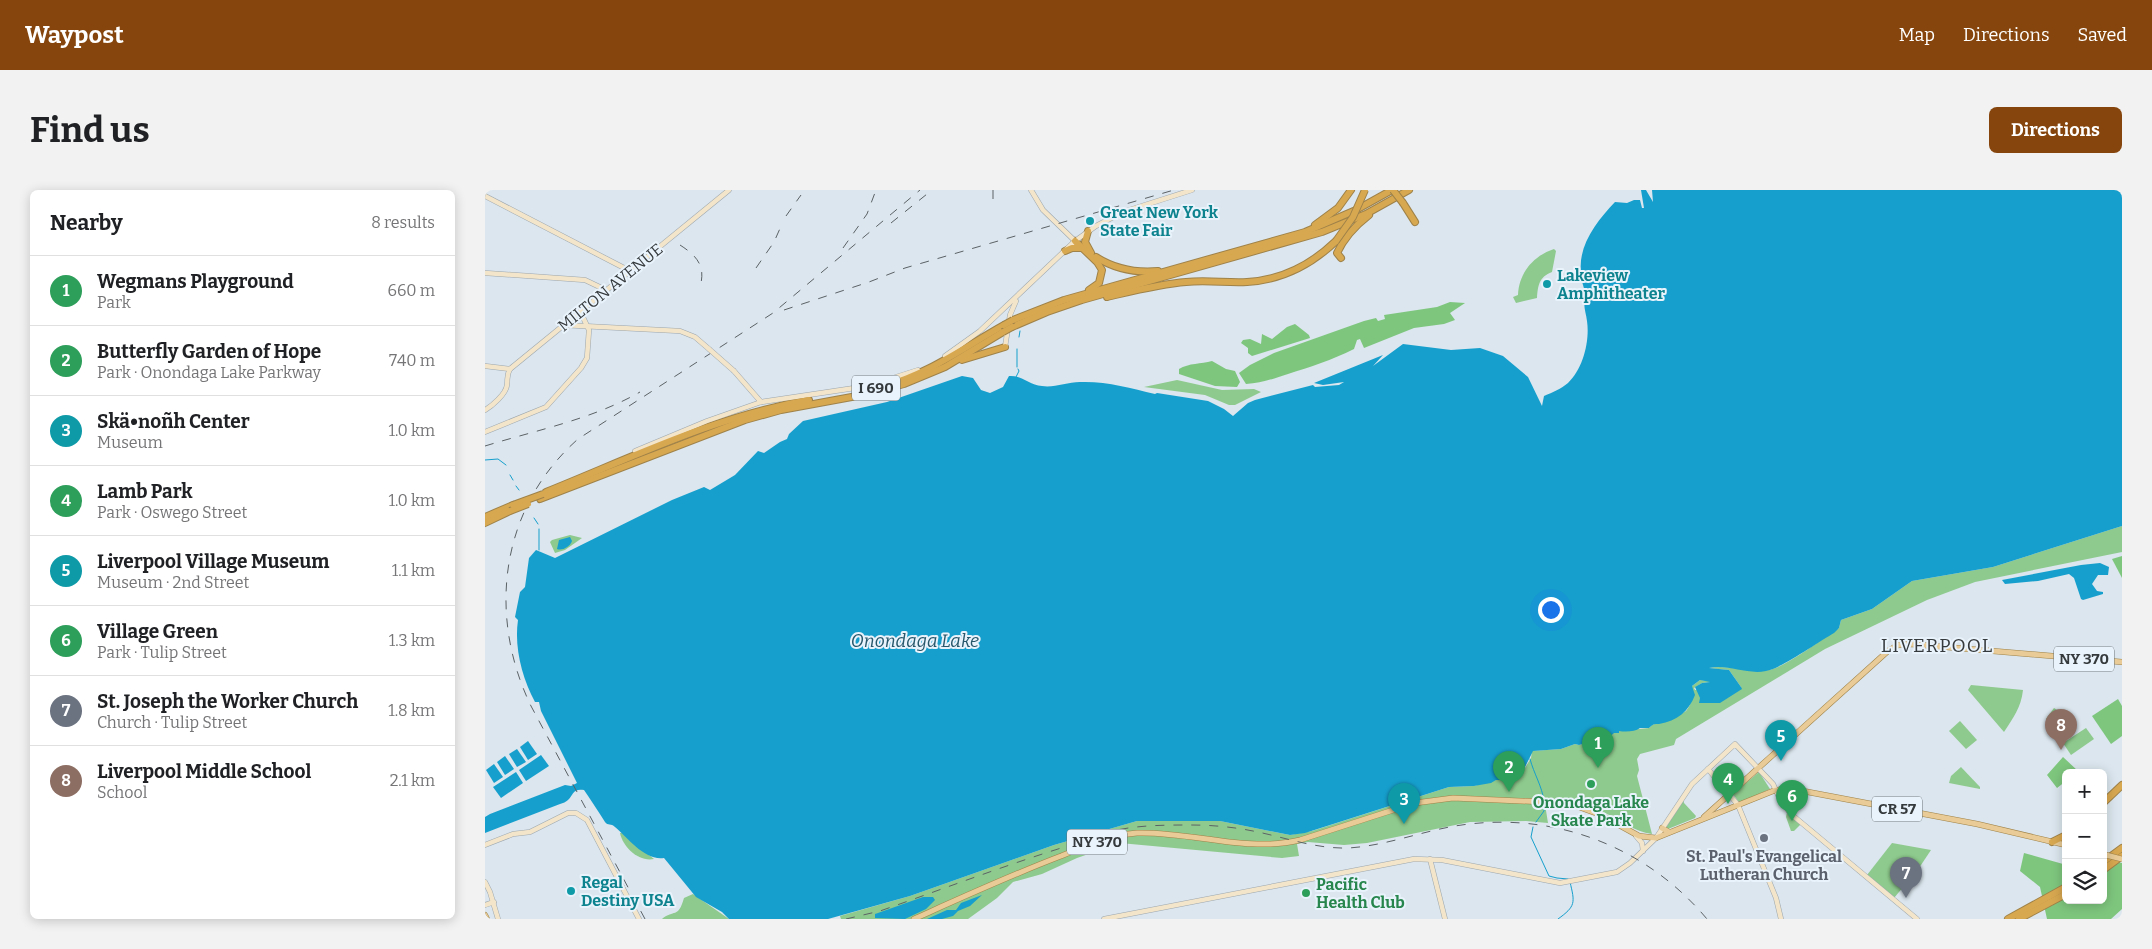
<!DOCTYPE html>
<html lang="en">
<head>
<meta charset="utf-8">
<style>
  body { margin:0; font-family:Bitter,serif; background:#f2f2f2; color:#202124 }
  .controls { position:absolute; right:15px; bottom:15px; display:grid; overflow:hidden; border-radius:8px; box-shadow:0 2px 12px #0003 }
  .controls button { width:45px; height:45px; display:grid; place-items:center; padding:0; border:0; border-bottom:1px solid #e0e0e0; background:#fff; color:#202124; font:25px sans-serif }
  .you { position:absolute; left:1065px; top:419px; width:18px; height:18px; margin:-12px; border:4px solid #fff; border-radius:50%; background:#1a73e8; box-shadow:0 0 0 8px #1a73e833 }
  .badge { display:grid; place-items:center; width:32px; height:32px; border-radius:50%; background:#85450c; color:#fff; font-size:16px; font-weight:700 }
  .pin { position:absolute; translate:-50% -41px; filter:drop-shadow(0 1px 2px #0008) }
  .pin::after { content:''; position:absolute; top:26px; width:18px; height:15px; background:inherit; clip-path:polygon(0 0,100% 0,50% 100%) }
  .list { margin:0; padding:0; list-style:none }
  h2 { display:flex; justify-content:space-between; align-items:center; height:65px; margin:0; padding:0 20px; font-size:21px }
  h2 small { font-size:16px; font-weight:400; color:#757577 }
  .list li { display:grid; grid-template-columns:32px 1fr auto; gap:15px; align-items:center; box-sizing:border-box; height:70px; padding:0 20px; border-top:1px solid #e0e0e0 }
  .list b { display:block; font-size:19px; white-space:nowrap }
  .list p { margin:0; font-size:16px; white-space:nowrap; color:#757577 }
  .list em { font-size:16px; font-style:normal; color:#757577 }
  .icon { flex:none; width:28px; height:28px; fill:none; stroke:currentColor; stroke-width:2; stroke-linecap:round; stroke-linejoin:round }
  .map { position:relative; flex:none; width:1637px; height:729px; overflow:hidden; border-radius:8px }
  header { display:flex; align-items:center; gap:30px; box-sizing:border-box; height:70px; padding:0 25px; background:#85450c; color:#fff }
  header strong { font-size:24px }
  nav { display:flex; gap:28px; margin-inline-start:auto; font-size:18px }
  .intro { display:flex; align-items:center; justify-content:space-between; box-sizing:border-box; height:120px; padding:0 30px }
  h1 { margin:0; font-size:35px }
  .button { padding:12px 22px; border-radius:8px; background:#85450c; color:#fff; font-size:18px; font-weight:700 }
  main { display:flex; gap:30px; padding:0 30px }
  aside { flex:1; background:#fff; border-radius:8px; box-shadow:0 2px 12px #0003 }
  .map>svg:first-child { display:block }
  .green { fill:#8eca8d }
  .forest { fill:#7ec67e }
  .water { fill:#169fcd }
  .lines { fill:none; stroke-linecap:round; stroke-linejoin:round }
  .stream { stroke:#169fcd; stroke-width:1 }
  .secondary-casing { stroke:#9ca6ae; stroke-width:5.5 }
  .primary-casing { stroke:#9f8249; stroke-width:6 }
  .highway-casing { stroke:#9f8249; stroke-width:8 }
  .secondary { stroke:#f3e5ca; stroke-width:4.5 }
  .primary { stroke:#e8cb96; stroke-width:5 }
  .highway { stroke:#d8a850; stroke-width:6 }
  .rail { stroke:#5c6266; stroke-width:1; stroke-dasharray:9 9; stroke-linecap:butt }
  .secondary-bridge-casing { stroke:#9ca6ae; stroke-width:5.5; stroke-linecap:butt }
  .primary-bridge-casing { stroke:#9f8249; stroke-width:6; stroke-linecap:butt }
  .highway-bridge-casing { stroke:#9f8249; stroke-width:8; stroke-linecap:butt }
  .secondary-bridge { stroke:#f3e5ca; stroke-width:4.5 }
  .primary-bridge { stroke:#e8cb96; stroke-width:5 }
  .highway-bridge { stroke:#d8a850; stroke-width:6 }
  .culture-dot { fill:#0f9aa8; stroke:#e9f3fb; stroke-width:2 }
  .leisure-dot { fill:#2e9e5b; stroke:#e9f3fb; stroke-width:2 }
  .worship-dot { fill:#6b7280; stroke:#e9f3fb; stroke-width:2 }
  .labels { text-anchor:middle; stroke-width:4; stroke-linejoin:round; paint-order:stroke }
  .shield { fill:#e9f3fb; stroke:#6b7276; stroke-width:1 }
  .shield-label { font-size:15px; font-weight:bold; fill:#353a3d }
  .culture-label { font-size:16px; font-weight:bold; fill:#0d838f; stroke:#e9f3fb; text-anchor:start }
  .street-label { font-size:16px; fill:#353a3d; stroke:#e9f3fb }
  .leisure-label { font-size:16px; font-weight:bold; fill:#27864d; stroke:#e9f3fb }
  .worship-label { font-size:16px; font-weight:bold; fill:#5b616d; stroke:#e9f3fb }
  .water-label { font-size:18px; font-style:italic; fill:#27576b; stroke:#e9f3fb }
  .quarter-label { font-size:19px; letter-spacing:1px; fill:#353a3d; stroke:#e9f3fb }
</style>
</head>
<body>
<header>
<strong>Waypost</strong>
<nav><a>Map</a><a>Directions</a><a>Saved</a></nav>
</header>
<div class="intro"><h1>Find us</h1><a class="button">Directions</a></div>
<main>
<aside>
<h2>Nearby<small>8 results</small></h2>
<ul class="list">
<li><span class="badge" style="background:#2e9e5b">1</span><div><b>Wegmans Playground</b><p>Park</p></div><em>660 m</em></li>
<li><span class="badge" style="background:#2e9e5b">2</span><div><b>Butterfly Garden of Hope</b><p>Park · Onondaga Lake Parkway</p></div><em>740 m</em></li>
<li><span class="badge" style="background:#0f9aa8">3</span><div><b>Skä•noñh Center</b><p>Museum</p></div><em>1.0 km</em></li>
<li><span class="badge" style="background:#2e9e5b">4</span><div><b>Lamb Park</b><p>Park · Oswego Street</p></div><em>1.0 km</em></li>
<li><span class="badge" style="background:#0f9aa8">5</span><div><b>Liverpool Village Museum</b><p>Museum · 2nd Street</p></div><em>1.1 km</em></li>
<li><span class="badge" style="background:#2e9e5b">6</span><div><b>Village Green</b><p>Park · Tulip Street</p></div><em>1.3 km</em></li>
<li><span class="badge" style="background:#6b7280">7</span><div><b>St. Joseph the Worker Church</b><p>Church · Tulip Street</p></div><em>1.8 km</em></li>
<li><span class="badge" style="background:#8d6e63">8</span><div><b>Liverpool Middle School</b><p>School</p></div><em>2.1 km</em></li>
</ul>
</aside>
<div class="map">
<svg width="1637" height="729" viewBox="0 0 1637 729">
  <rect width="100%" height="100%" fill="#dbe6ee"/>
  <g class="green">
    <path d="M1069,59L1071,61L1067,82C1054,87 1053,95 1052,108L1031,113L1028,107L1033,105C1034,83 1048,66 1069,59Z"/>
    <polygon points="692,190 737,200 769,199 776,202 750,215 744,215 720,205 659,197"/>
    <path d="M1637,336V362L1490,392L1442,410L1340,459L1191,549L1189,555L1155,564L1152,569L1154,580L1152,586L1167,644C1149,642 1136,630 1120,623C1101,614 1080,611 1059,608L1063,633L1041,631L985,632L882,653L859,655L823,652L812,654L814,666L797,668L635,653L592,668L557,684L528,692L512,708L483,729H356L355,726L425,706L569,655L652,631H735L805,645L827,641L964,597L989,596L1011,590H1025L1038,581L1046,568L1047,561L1076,559L1090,554L1094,555L1134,541L1164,538L1167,535L1188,528L1201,521L1205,515L1207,496L1215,490L1225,491V492L1217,493L1209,498L1210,500L1256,497L1244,480L1223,478C1243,474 1264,483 1284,480C1301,477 1338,448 1354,438L1356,430L1387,419L1427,391L1508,377Z"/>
    <polygon points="85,345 97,348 80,360 70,363 65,352 67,350"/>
    <path d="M1486,495L1538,500C1536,518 1528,528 1519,542L1483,500Z"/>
    <polygon points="1569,518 1589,531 1581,543 1561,529"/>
    <polygon points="1475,531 1492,550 1481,559 1464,541"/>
    <polygon points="1601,538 1609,549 1586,565 1578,553"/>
    <polygon points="1476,577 1495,597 1495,599 1464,593 1466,586"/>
    <polygon points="1274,582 1285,599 1256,612 1253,611 1248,604"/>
    <polygon points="1198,609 1199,613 1211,626 1210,628 1183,639 1180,637 1182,636"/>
    <polygon points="1302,622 1316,634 1309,641 1306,641 1301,627"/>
    <path d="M135,643H137L169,669C153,672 138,657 135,643Z"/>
    <polygon points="1407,653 1446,660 1434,678 1409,708 1382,685"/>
    <path d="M208,704L244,729H177C189,719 193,729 199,708Z"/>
  </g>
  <g class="forest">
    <path d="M965,112L980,113L965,123L970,130L959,134L929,138L879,158L875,149L872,150L869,159C847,170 825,177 803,184C788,189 776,193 761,194L754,183L765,175L789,163L879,131L891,128L893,131L900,129L899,125L952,117Z"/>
    <polygon points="810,134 824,145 825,148 767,166 763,163 763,158 756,153 758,150 765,149 776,154 777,144 787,149 802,137"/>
    <path d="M727,171L741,179L750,181L755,192L752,197L730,196L694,184V179C704,173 716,174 727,171Z"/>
    <polygon points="1637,366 1637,388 1627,369"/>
    <polygon points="1633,509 1637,516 1637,546 1626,554 1607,526"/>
    <polygon points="1578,567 1593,581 1581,583 1581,591 1572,598 1562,585"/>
    <polygon points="1539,663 1578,674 1581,667 1581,710 1618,710 1618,669 1637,673 1637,719 1626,729 1562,729 1555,697 1535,681"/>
  </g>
  <g class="water">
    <path d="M1156,0H1161L1168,12L1167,0H1637V336L1508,377L1427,391L1387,419L1356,430L1354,438L1349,443C1333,452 1297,478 1281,481C1262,485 1243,474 1224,478L1244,480L1256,497L1257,499L1235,513H1214L1215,508L1210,497L1217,493L1225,492L1215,490L1207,496L1210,505C1204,521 1192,531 1174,534C1169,534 1168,534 1164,538H1155C1150,542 1140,542 1134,541V543H1129L1122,549H1114L1094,555L1090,554L1076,559L1048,561L1038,581L1025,590H1011L1006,593L989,596L964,597L820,643L805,645L735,631H652L569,655L425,706L343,729H244L237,722L211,707L179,668C160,671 143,648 130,637C126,633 123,636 120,632C113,621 106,610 99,600C88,598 88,605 83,610C81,612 78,613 75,614L0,643V627L5,624L80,595L86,596L92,593L56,521L54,512H50C37,488 29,457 33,430L30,427L35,402L40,397L44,368L51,360L70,368L187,310L219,297L225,300L250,285L273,261L279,263L295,252L302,249L304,244L318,231L402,212L477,186L488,188L496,200L505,203L518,197L524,186C537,185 544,195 557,196C569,198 582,192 595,192C621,191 645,198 670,204L672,203L723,211L739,219L748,226L763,213L770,210L828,195L830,197L854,195L859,192L838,195L829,193L898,165L888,176L918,154L966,160L995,158L1018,166L1043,187L1057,216L1059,206C1068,202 1076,199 1083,193C1098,179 1105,151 1102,131C1101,122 1097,114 1101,105C1099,98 1096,90 1096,82C1093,55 1112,31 1130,12L1142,13L1149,10H1155L1157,18H1159Z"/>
    <path d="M85,347L87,351C85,357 77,361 72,359L74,350Z"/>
    <polygon points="1615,373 1624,377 1623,385 1613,385 1607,394 1612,401 1618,402 1618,404 1598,410 1596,409 1589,388 1584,384 1553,391 1520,394 1517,390 1596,375"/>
    <polygon points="43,551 52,564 43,570 35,557"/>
    <polygon points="32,559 41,572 32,577 24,564"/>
    <polygon points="56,565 64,576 41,591 34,580"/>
    <polygon points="20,566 29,579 20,585 12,572"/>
    <polygon points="9,574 18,587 9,593 1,580"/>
    <polygon points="31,582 38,593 16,608 8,597"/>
    <polygon points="497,705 485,716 473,721 468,726 457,729 442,729 462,720 471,720 476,713"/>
    <polygon points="438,707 448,707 450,710 441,719 420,729 390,728 390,724 393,723"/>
  </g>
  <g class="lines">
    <g class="stream">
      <polyline points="534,147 535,141"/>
      <polyline points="532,159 532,177"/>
      <polyline points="531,187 534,181 533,179"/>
      <polyline points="0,270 13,269 21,275"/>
      <polyline points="25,285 28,290"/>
      <polyline points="31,296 34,300"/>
      <polyline points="49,328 53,334"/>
      <polyline points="54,360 54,339"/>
      <path d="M1045,569C1049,584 1057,596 1059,611"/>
      <polyline points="1051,632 1059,621 1059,615"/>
      <polyline points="1048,637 1046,647 1064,686 1072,688 1083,689"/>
      <path d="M1073,729C1091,716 1090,713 1085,692"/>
    </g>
    <defs>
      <g id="secondary">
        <polyline points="546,0 558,20 590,51"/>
        <polyline points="0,6 145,81"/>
        <polyline points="0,83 100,90 121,100"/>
        <polyline points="78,135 195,141 210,147 224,159"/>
        <polyline points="520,157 525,125 531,111"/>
        <polyline points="460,166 495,141 590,51 611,36 638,22 707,0"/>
        <polyline points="0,176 25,179"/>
        <polyline points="249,181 276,212"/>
        <path d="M0,220C7,216 21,204 22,195C23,188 21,186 25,179L244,0"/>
        <polyline points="0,242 61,217 96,178 102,168 104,140 95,121"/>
        <polyline points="150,261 222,231 276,212 383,196 433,180"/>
        <polyline points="1223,579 1253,615 1291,708 1296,729"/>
        <polyline points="1151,646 1157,653 1158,661"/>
        <polyline points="0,655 28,644 45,642 83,623 91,623 102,630 154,729"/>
        <polyline points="945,669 960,729"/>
        <polyline points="0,692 5,702 13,729"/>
        <polyline points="0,715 9,712"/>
        <polyline points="619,729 929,669 957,670 1075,693 1132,682 1145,673 1171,648 1207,594 1250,554 1288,594 1295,609 1306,624 1432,729"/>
      </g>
      <g id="primary">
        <polyline points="1219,627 1403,461 1413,455 1425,454 1637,472"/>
        <polyline points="1177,638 1184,642"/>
        <polyline points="0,725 2,729"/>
        <path d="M429,729C478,707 526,685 576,666C600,656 626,645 652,643C706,641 761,663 815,650L930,613L968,608L1083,613L1116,625L1154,646L1171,648L1288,601L1302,598L1492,634L1581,655"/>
      </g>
      <g id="highway">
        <polyline points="918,13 930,32"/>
        <polyline points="830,35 853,18 866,0"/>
        <polyline points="603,41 600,52 606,63"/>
        <polyline points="590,51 612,72 617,80 614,93 604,100"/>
        <polyline points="580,61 587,58 596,58"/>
        <path d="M611,67C630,79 651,83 673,81"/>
        <path d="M856,68L852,63C859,48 871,35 884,25"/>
        <path d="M622,107C648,101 675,94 701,92C722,90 742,93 762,92C797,90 826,75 851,51"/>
        <polyline points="528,130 579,110 820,42 871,20 907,0"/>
        <polyline points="527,137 562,122 597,110 837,42 881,24 924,0"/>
        <polyline points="477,170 520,157"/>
        <path d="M396,197C442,185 478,158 519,135"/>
        <path d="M61,302C148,267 231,226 324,210"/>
        <polyline points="55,309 260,230 296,220 383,204 419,194 460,177 518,142"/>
        <polyline points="0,327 28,315"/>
        <polyline points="0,333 25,321"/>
        <polyline points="1618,613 1637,595"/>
        <polyline points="1567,652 1581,645"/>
        <polyline points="1618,672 1637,658"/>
        <polyline points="1618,680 1637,666"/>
        <polyline points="1523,729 1581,697"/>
        <polyline points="1534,729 1581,704"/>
      </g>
    </defs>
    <use href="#secondary" class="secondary-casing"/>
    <use href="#primary" class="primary-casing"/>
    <use href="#highway" class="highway-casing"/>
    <use href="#secondary" class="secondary"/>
    <use href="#primary" class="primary"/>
    <use href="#highway" class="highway"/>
    <g class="rail">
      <polyline points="508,0 508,11"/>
      <polyline points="301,26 316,5"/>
      <polyline points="406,33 447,0"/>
      <path d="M195,55C212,66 221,76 215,97"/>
      <polyline points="358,58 382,24 391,0"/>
      <polyline points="271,78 289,52 297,34"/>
      <polyline points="299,120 384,92 420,78 689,0"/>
      <path d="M0,256C52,240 108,229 155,202"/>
      <path d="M160,729L46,516C2,425 15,318 93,249L288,123L435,0"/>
      <path d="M361,729L395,721C455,700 513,678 573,659C593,652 612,644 632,640C656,635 682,635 706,635C727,635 748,637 768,641C799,647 830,659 863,658C899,656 935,642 970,636C1066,620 1160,655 1222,729"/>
    </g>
    <defs>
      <polyline id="secondary-bridge" points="224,159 249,181"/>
      <polyline id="primary-bridge" points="1621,665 1637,669"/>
      <g id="highway-bridge">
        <polyline points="908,0 918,13"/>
        <polyline points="851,51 868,27 880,0"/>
        <polyline points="519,135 528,130"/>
        <polyline points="518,142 527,137"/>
        <polyline points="28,315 58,304"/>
        <polyline points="25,321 43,314"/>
      </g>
    </defs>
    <use href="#secondary-bridge" class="secondary-bridge-casing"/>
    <use href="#primary-bridge" class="primary-bridge-casing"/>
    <use href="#highway-bridge" class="highway-bridge-casing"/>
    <use href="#secondary-bridge" class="secondary-bridge"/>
    <use href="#primary-bridge" class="primary-bridge"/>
    <use href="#highway-bridge" class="highway-bridge"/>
  </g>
  <g class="culture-dot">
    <circle cx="605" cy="31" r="5"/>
    <circle cx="1062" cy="94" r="5"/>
    <circle cx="86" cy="701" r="5"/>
  </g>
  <g class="leisure-dot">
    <circle cx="1106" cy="594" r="5"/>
    <circle cx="821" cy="703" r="5"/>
  </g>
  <circle class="worship-dot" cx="1279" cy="648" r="5"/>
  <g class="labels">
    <g class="shield">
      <rect x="367" y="185.5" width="48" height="25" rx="4"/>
      <rect x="1569" y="456.5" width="60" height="25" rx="4"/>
      <rect x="1387" y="606.5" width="50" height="25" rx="4"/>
      <rect x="582" y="639.5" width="60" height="25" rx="4"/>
    </g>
    <g class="shield-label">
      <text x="391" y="203">I 690</text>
      <text x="1599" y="474">NY 370</text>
      <text x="1412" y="624">CR 57</text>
      <text x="612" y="657">NY 370</text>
    </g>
    <g class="culture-label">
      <text x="615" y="28">Great New York<tspan x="615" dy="18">State Fair</tspan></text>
      <text x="1072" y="91">Lakeview<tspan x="1072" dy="18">Amphitheater</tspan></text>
      <text x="96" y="698">Regal<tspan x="96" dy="18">Destiny USA</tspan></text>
    </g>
    <g class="street-label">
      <text transform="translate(125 97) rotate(-39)" y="6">MILTON AVENUE</text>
    </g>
    <g class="leisure-label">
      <text x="1106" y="618">Onondaga Lake<tspan x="1106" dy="18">Skate Park</tspan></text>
      <text x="831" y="700" text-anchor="start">Pacific<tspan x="831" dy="18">Health Club</tspan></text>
    </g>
    <g class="worship-label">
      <text x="1279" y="672">St. Paul's Evangelical<tspan x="1279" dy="18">Lutheran Church</tspan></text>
    </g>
    <g class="water-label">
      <text x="430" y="457">Onondaga Lake</text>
    </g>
    <g class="quarter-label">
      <text x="1452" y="462">LIVERPOOL</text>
    </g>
  </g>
</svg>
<div class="controls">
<button>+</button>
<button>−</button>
<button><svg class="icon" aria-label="layers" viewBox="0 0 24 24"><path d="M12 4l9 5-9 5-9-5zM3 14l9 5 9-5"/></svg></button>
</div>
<div class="you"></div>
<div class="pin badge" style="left:1113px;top:578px;background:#2e9e5b">1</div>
<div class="pin badge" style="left:1024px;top:602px;background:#2e9e5b">2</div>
<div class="pin badge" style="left:919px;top:634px;background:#0f9aa8">3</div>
<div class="pin badge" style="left:1243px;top:614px;background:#2e9e5b">4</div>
<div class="pin badge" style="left:1296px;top:571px;background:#0f9aa8">5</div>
<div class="pin badge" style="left:1307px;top:631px;background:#2e9e5b">6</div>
<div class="pin badge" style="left:1421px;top:708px;background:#6b7280">7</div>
<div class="pin badge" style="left:1576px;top:560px;background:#8d6e63">8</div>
</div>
</main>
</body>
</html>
